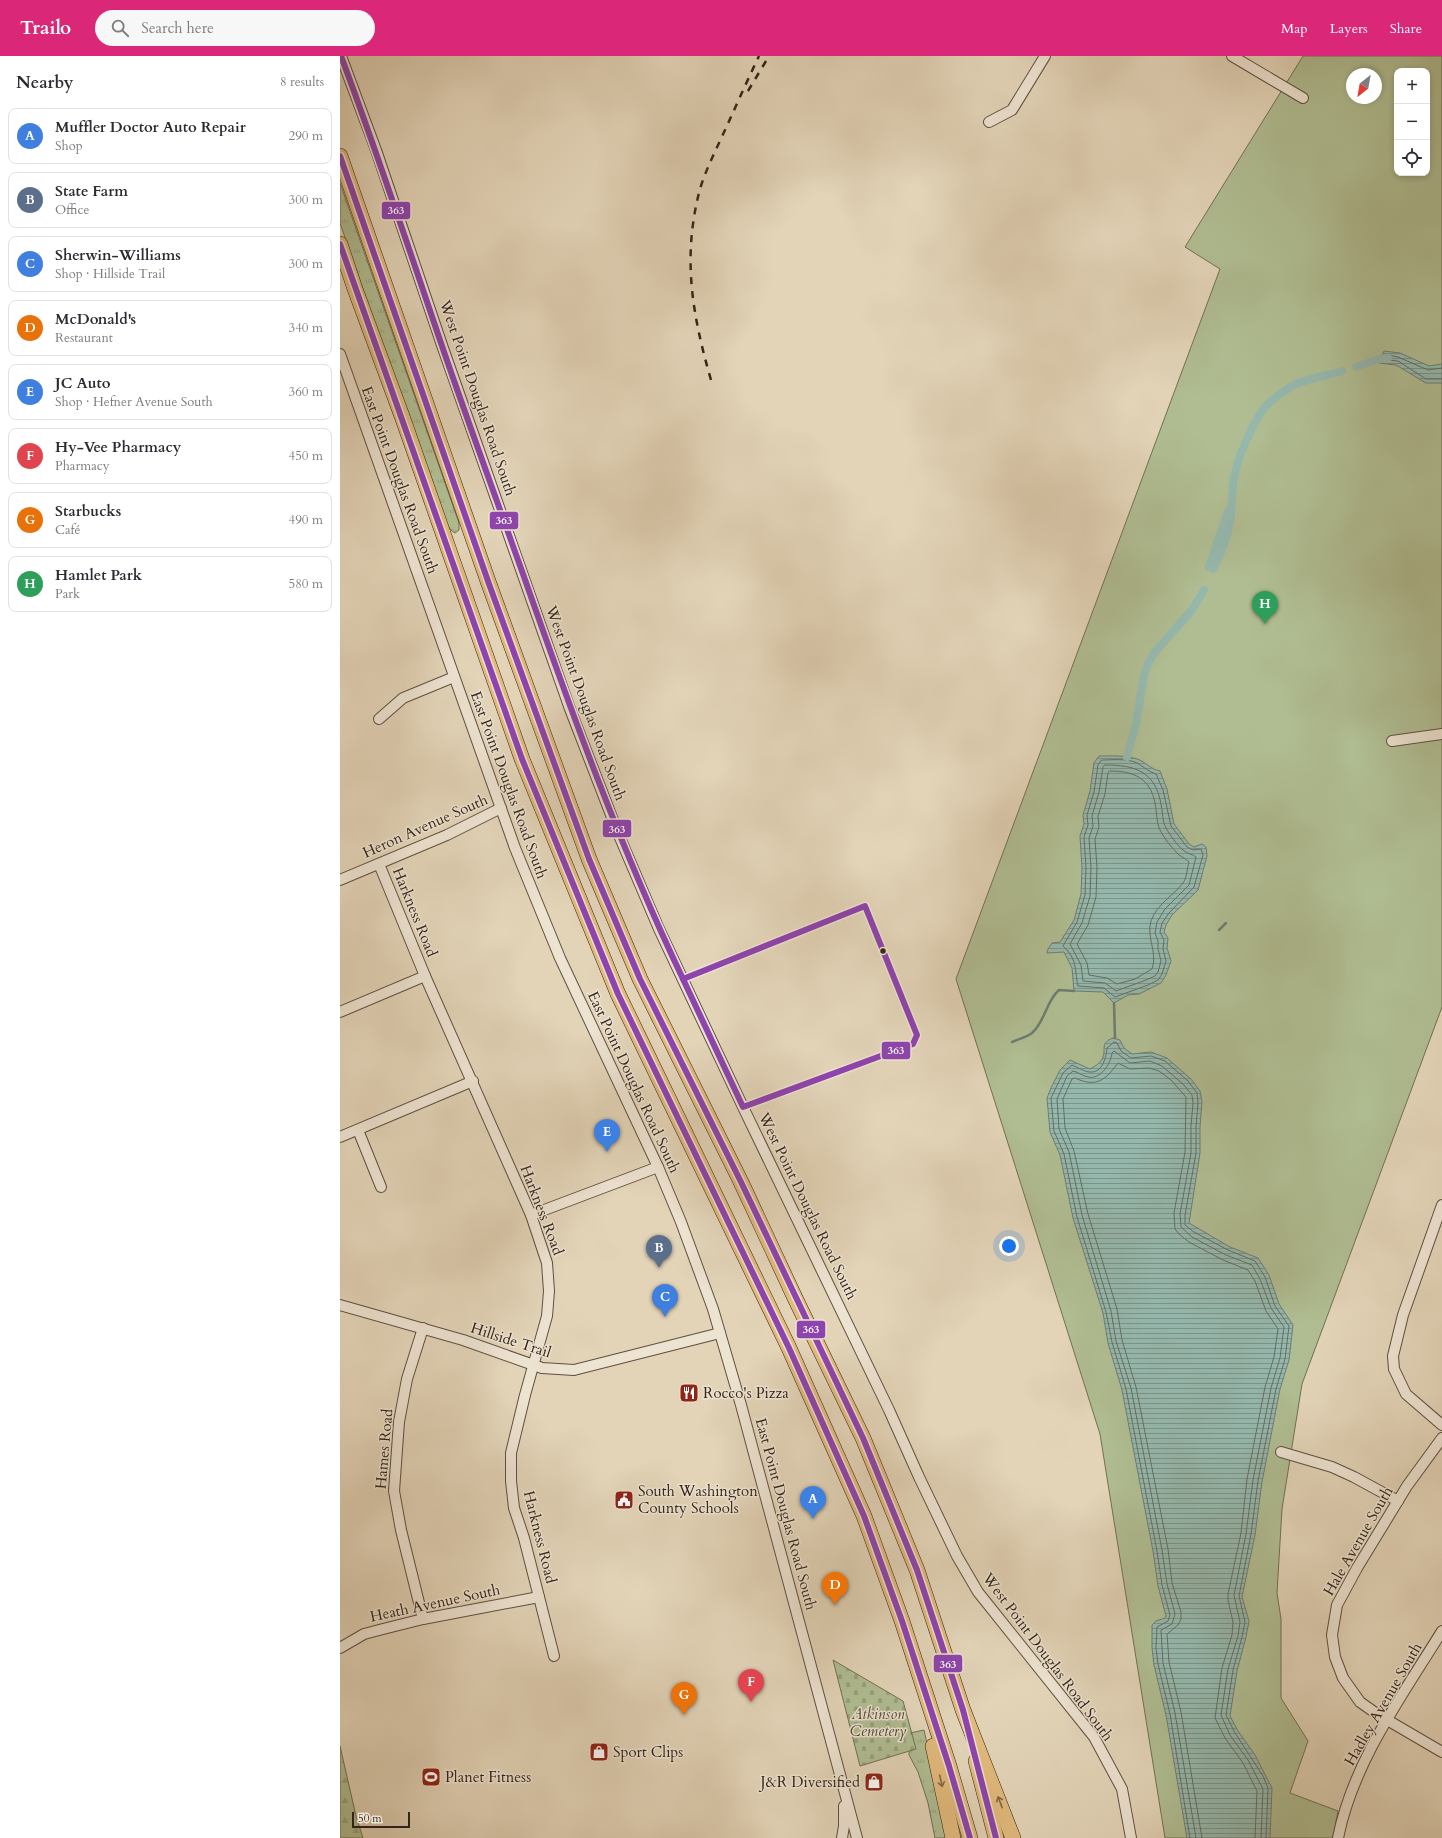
<!DOCTYPE html>
<html lang="en">
<head>
<meta charset="utf-8">
<style>
  body { margin:0; font-family:Cardo,serif; background:#f7f7f7; color:#2b2b33 }
  .controls { position:absolute; right:12px; top:12px; display:grid; overflow:hidden; border-radius:8px; box-shadow:0 2px 6px #0003 }
  .controls button { width:36px; height:36px; display:grid; place-items:center; padding:0; border:0; border-bottom:1px solid #e1e1e2; background:#fff; color:#2b2b33; font:20px sans-serif }
  .compass { position:absolute; left:1006px; top:12px; width:36px; height:36px; border-radius:50%; background:#fff; box-shadow:0 2px 6px #0003; rotate:211deg }
  .scale { position:absolute; left:12px; bottom:10px; width:58px; box-sizing:border-box; padding-left:4px; border:2px solid #322419; border-top:0; font-size:11px; line-height:14px; white-space:nowrap; color:#322419; -webkit-text-stroke:3px #ede3d1; paint-order:stroke }
  .you { position:absolute; left:669px; top:1190px; width:14px; height:14px; margin:-10px; border:3px solid #fff; border-radius:50%; background:#1a73e8; box-shadow:0 0 0 6px #1a73e833 }
  .badge { display:grid; place-items:center; width:26px; height:26px; border-radius:50%; background:#db2777; color:#fff; font-size:13px; font-weight:700 }
  .pin { position:absolute; translate:-50% -33px; filter:drop-shadow(0 1px 2px #0008) }
  .pin::after { content:''; position:absolute; top:21px; width:14px; height:12px; background:inherit; clip-path:polygon(0 0,100% 0,50% 100%) }
  .list { margin:0; padding:0; list-style:none }
  h2 { display:flex; justify-content:space-between; align-items:center; height:52px; margin:0; padding:0 16px; font-size:17px }
  h2 small { font-size:13px; font-weight:400; color:#7c7c81 }
  .list li { display:grid; grid-template-columns:26px 1fr auto; gap:12px; align-items:center; box-sizing:border-box; height:56px; margin:0 8px 8px; padding:0 8px; border:1px solid #e1e1e2; border-radius:8px }
  .list b { display:block; font-size:15px; white-space:nowrap }
  .list p { margin:0; font-size:13px; white-space:nowrap; color:#7c7c81 }
  .list em { font-size:13px; font-style:normal; color:#7c7c81 }
  .icon { flex:none; width:22px; height:22px; fill:none; stroke:currentColor; stroke-width:2; stroke-linecap:round; stroke-linejoin:round }
  .map { position:relative; flex:none; width:1102px; height:1782px; overflow:hidden }
  header { display:flex; align-items:center; gap:24px; box-sizing:border-box; height:56px; padding:0 20px; background:#db2777; color:#fff }
  header strong { font-size:19px }
  nav { display:flex; gap:22px; margin-inline-start:auto; font-size:14px }
  .search { width:280px; height:36px; background:#f7f7f7; display:flex; align-items:center; gap:10px; box-sizing:border-box; padding:0 14px; border-radius:22px; color:#7c7c81; font-size:15px }
  main { display:flex }
  aside { flex:1; background:#fff }
  .map>svg:first-child { display:block }
  .grass { fill:url(#grass-tufts); stroke:#717056 }
  .forest { fill:url(#forest-firs); stroke:#717056 }
  .cemetery { fill:url(#cemetery-stones); stroke:#717056 }
  .green { fill:#b0bd92; stroke:#717056; fill-rule:evenodd }
  .water { fill:url(#water-rules); stroke:#6d7d72 }
  .lines { fill:none; stroke-linecap:round; stroke-linejoin:round }
  .shore { stroke:#646e63; stroke-width:1 }
  .stream { stroke:#6d7d72; stroke-width:2.5 }
  .canal { stroke:#95b8ad; stroke-width:8 }
  .minor-casing { stroke:#5e5041; stroke-width:12 }
  .highway-casing { stroke:#322419; stroke-width:16 }
  .minor { stroke:#ede3d1; stroke-width:10 }
  .highway { stroke:#e2ba7c; stroke-width:15 }
  .rail { stroke:#322419; stroke-width:2.5; stroke-dasharray:7 7; stroke-linecap:butt }
  .bus-1-casing { stroke:#ede3d1; stroke-width:9 }
  .bus-1 { stroke:#8e44ad; stroke-width:6 }
  .oneway { stroke:#816846 }
  .bus-dot { fill:#322419; stroke:#ede3d1; stroke-width:1.5 }
  .labels { text-anchor:middle; stroke-width:3; stroke-linejoin:round; paint-order:stroke }
  .street-label { font-size:15px; fill:#322419; stroke:#ede3d1 }
  .poi-label { font-size:15px; fill:#322419; stroke:#ede3d1; text-anchor:start }
  .park-label { font-size:15px; font-style:italic; fill:#524a37; stroke:#ede3d1 }
  .line-badge { stroke:#ede3d1; stroke-width:1.5 }
  .badge-label { font-size:11px; text-anchor:middle; font-weight:bold; fill:#fff }
</style>
</head>
<body>
<header>
<strong>Trailo</strong>
<div class="search"><svg class="icon" aria-label="search" viewBox="0 0 24 24"><circle cx="10" cy="10" r="6"/><path d="M15 15l6 6"/></svg>Search here</div>
<nav><a>Map</a><a>Layers</a><a>Share</a></nav>
</header>
<main>
<aside>
<h2>Nearby<small>8 results</small></h2>
<ul class="list">
<li><span class="badge" style="background:#3f7fe0">A</span><div><b>Muffler Doctor Auto Repair</b><p>Shop</p></div><em>290 m</em></li>
<li><span class="badge" style="background:#5c6f8a">B</span><div><b>State Farm</b><p>Office</p></div><em>300 m</em></li>
<li><span class="badge" style="background:#3f7fe0">C</span><div><b>Sherwin-Williams</b><p>Shop · Hillside Trail</p></div><em>300 m</em></li>
<li><span class="badge" style="background:#e8710a">D</span><div><b>McDonald's</b><p>Restaurant</p></div><em>340 m</em></li>
<li><span class="badge" style="background:#3f7fe0">E</span><div><b>JC Auto</b><p>Shop · Hefner Avenue South</p></div><em>360 m</em></li>
<li><span class="badge" style="background:#e0444e">F</span><div><b>Hy-Vee Pharmacy</b><p>Pharmacy</p></div><em>450 m</em></li>
<li><span class="badge" style="background:#e8710a">G</span><div><b>Starbucks</b><p>Café</p></div><em>490 m</em></li>
<li><span class="badge" style="background:#2e9e5b">H</span><div><b>Hamlet Park</b><p>Park</p></div><em>580 m</em></li>
</ul>
</aside>
<div class="map">
<svg width="1102" height="1782" viewBox="0 0 1102 1782">
  <defs>
    <pattern id="grass-tufts" width="24" height="20" patternUnits="userSpaceOnUse"><rect width="24" height="20" fill="#b0bd92"/><path d="M3 7l-1-3M5 7V3M7 7l1-3M15 17l-1-3M17 17v-4M19 17l1-3" fill="none" stroke="#98a27d"/></pattern>
    <pattern id="forest-firs" width="22" height="20" patternUnits="userSpaceOnUse"><rect width="22" height="20" fill="#b0bd92"/><path d="M5 1l3.5 6h-7zM16 11l3.5 6h-7z" fill="#98a27d"/></pattern>
    <pattern id="cemetery-stones" width="16" height="16" patternUnits="userSpaceOnUse"><rect width="16" height="16" fill="#b0bd92"/><path d="M2 7V4a2 2 0 0 1 4 0v3zM10 15v-3a2 2 0 0 1 4 0v3z" fill="#98a27d"/></pattern>
    <pattern id="water-rules" width="6" height="5" patternUnits="userSpaceOnUse"><rect width="6" height="5" fill="#95b8ad"/><path d="M0 2.5h6" fill="none" stroke="#7a958c"/></pattern>
  </defs>
  <rect width="100%" height="100%" fill="#e3d4b8"/>
  <filter id="stains"><feTurbulence type="fractalNoise" baseFrequency=".005" numOctaves="4"/><feColorMatrix values="0 0 0 0 .2 0 0 0 0 .09 0 0 0 0 .02 0 0 0 .5 -.17"/></filter>
  <radialGradient id="worn" r=".72"><stop offset=".6" stop-color="#630" stop-opacity="0"/><stop offset="1" stop-color="#630" stop-opacity=".3"/></radialGradient>
  <g class="grass">
    <polygon points="0,127 119,467 119,474 115,477 112,475 103,464 0,167"/>
    <polygon points="584,1674 608,1782 595,1782 588,1747 578,1716 569,1699 570,1677"/>
  </g>
  <polygon class="forest" points="0,1690 16,1760 23,1782 0,1782"/>
  <polygon class="cemetery" points="493,1604 563,1645 576,1693 520,1710"/>
  <path class="green" d="M963,0H1102V951L962,1328L942,1453L937,1537L941,1563V1642L968,1685L950,1737L998,1755L993,1782H825L760,1378L616,923L880,213L845,191ZM1057,15H1087V117H1057ZM1012,18H1036V42H1012Z"/>
  <g class="water">
    <polygon points="1044,295 1060,297 1089,310 1102,308 1102,327 1086,327 1056,309 1039,307"/>
    <path d="M759,700C772,700 785,699 797,703C806,706 810,713 820,715L827,733L834,768L849,788L854,791L862,788L866,791L867,800L858,834L832,859L826,869L824,876L828,882L827,892L831,905L826,919L821,927L799,938L788,939L774,947L763,936L734,935L732,912L724,896L707,897L708,893L712,887L720,886L734,864L741,838L742,812L740,780L744,768L743,759L750,735L754,707Z"/>
    <path d="M773,982L780,984L784,992L792,998L811,996L827,1002L851,1023L860,1035L862,1046L860,1071V1097L849,1167L890,1191L918,1202L929,1219L939,1248L953,1269L949,1304L940,1333L922,1426L915,1479L902,1541L909,1565L906,1581L897,1615L890,1660L898,1675L915,1699L932,1732L930,1782H847L826,1659L814,1609L812,1592V1569L816,1565L825,1562L826,1560L818,1530L813,1495L782,1334L768,1287L763,1257L733,1162L720,1099L710,1076L707,1042L711,1032L720,1014L730,1004L750,1013C755,1010 761,1007 763,1001C766,992 760,987 773,982Z"/>
  </g>
  <g class="lines">
    <g class="shore">
      <polyline points="1102,312 1088,314 1058,301 1048,299 1046,302 1047,304 1058,305 1086,323 1102,323"/>
      <path d="M762,704C773,704 786,702 797,707C804,711 809,716 816,718L823,734L831,770L847,791L853,794L861,793L863,799L854,831L829,857L822,867L820,876L824,884L823,893L826,905L822,918L818,924L808,929L775,941L764,932L738,930C734,912 738,904 723,890L737,866L745,839L746,812L744,781L748,769L747,759L754,736L758,709Z"/>
      <path d="M765,709C795,709 815,715 821,748C823,756 822,765 826,772C830,779 837,789 843,794C847,798 853,798 856,801L849,829L825,853L817,866L815,877L818,885V893L821,905L818,916L815,920L806,924L776,935L765,927L743,925L741,909L730,888L742,867L750,840L751,812L749,782L753,770L752,760L759,736L763,711Z"/>
      <path d="M770,715C794,715 810,722 815,747C817,756 816,765 820,774C824,782 832,792 839,799C842,801 846,803 849,806C847,812 847,822 843,827C833,840 817,848 811,865C806,881 818,897 812,913L795,923L777,928L767,922L749,919L747,907L737,888L748,869L756,841L757,812L755,783L759,771L758,760L765,738L768,717Z"/>
      <path d="M850,1782L830,1658L818,1608L816,1592L817,1571L828,1565L830,1559L822,1529L817,1495L786,1333L772,1286L766,1256L737,1161L724,1098L714,1075L711,1042L723,1017L732,1009C737,1011 745,1016 750,1016C763,1017 766,1001 767,992L774,986L777,987L781,995L791,1002L811,1000L825,1005L848,1025L857,1037L858,1046L856,1071V1097L845,1159V1169L854,1176L888,1194L915,1205L925,1221L935,1250L949,1270L945,1303L936,1333L918,1425L911,1478L899,1540L905,1566L902,1581L893,1614L886,1659L895,1677L923,1720L928,1732L926,1782"/>
      <path d="M856,1782L835,1657L823,1607L821,1574L832,1568L835,1558L827,1528L822,1494L791,1332L776,1285L771,1255L742,1159L729,1096L719,1073L717,1043L727,1020L733,1015C738,1016 743,1020 748,1021C761,1024 771,1007 772,997L774,995L790,1007L810,1005L822,1010L844,1029L852,1039L853,1047L851,1070V1097L840,1158L841,1171L852,1181L886,1199L912,1209L920,1223L931,1252L944,1271L940,1302L931,1332L913,1424L906,1478L894,1539L900,1566L898,1580L888,1613L881,1659L890,1679L908,1704L923,1733L921,1782"/>
      <path d="M862,1782L841,1656L829,1606L827,1578L838,1569L841,1563V1556L832,1527L828,1493L796,1331L782,1284L777,1253L748,1158L734,1095L725,1072L723,1043L732,1023L735,1022C748,1028 759,1029 770,1017C773,1014 775,1010 778,1007L790,1013L809,1012L819,1015L831,1024L846,1041L845,1096L834,1157L835,1173L839,1178L849,1186L883,1204L908,1214L915,1225L926,1255L938,1273L934,1301L925,1331L907,1423L901,1477L888,1538V1544L893,1566L892,1579L882,1612L875,1662L885,1682L903,1707L917,1735L915,1782"/>
    </g>
    <g class="stream">
      <polyline points="879,874 886,867"/>
      <polyline points="774,947 775,982"/>
      <path d="M672,986C679,983 687,981 692,977C705,966 706,945 719,934L734,935"/>
    </g>
    <g class="canal">
      <polyline points="1016,311 1039,303 1048,302"/>
      <polyline points="869,511 888,455"/>
      <path d="M873,513C881,498 887,484 890,467C893,453 891,437 894,422C897,404 913,364 926,350C933,342 943,336 952,330C967,322 986,320 1002,315"/>
      <polyline points="787,701 796,668 804,619 808,608 815,596 852,554 864,534"/>
    </g>
    <defs>
      <g id="minor">
        <polyline points="1,0 36,94 103,292 230,653 278,777 319,873 403,1051 549,1354 579,1421 617,1500 638,1536 754,1681 782,1733 791,1782"/>
        <polyline points="892,0 963,42"/>
        <polyline points="649,66 672,54 705,0"/>
        <polyline points="0,298 175,792 220,902 318,1111 341,1166 373,1253 401,1349 517,1782"/>
        <polyline points="39,663 63,642 114,621"/>
        <polyline points="1052,685 1102,678"/>
        <polyline points="39,808 85,920 191,1159 207,1207 209,1235 207,1260 185,1339 171,1397 171,1425 174,1452 184,1482 214,1600"/>
        <polyline points="0,824 107,779 161,752"/>
        <polyline points="0,956 85,920"/>
        <polyline points="18,1074 41,1131"/>
        <polyline points="0,1081 133,1025"/>
        <polyline points="1102,1149 1063,1259 1053,1300 1054,1313 1066,1338 1102,1369"/>
        <polyline points="191,1159 318,1111"/>
        <polyline points="0,1249 123,1284 202,1312 234,1314 380,1277"/>
        <polyline points="83,1272 67,1323 59,1366 54,1435 61,1474 83,1563"/>
        <polyline points="1102,1382 1067,1430 1017,1512 997,1549 992,1579 995,1601 1003,1622 1020,1646 1037,1658 1102,1696"/>
        <polyline points="941,1396 992,1411 1014,1421 1058,1445"/>
        <polyline points="0,1592 24,1578 43,1573 83,1563 199,1541"/>
        <polyline points="502,1782 504,1770 504,1750"/>
        <path d="M998,1782C1013,1706 1062,1640 1102,1575"/>
      </g>
      <g id="highway">
        <polyline points="0,100 149,528 249,803 300,923 401,1126 455,1242 523,1382 577,1514 623,1654 673,1782"/>
        <polyline points="0,188 15,233 63,363 182,703 278,938 449,1292 524,1460 562,1565 609,1710 630,1782"/>
        <polyline points="593,1690 613,1782"/>
        <polyline points="636,1705 656,1782"/>
      </g>
    </defs>
    <use href="#minor" class="minor-casing"/>
    <use href="#highway" class="highway-casing"/>
    <use href="#minor" class="minor"/>
    <use href="#highway" class="highway"/>
    <g class="rail">
      <polyline points="408,35 429,0"/>
      <path d="M371,324C352,258 342,201 360,133C366,113 376,94 385,74C396,50 407,25 419,0"/>
    </g>
    <defs>
      <g id="bus-1">
        <path d="M1,0C37,96 69,193 102,290C128,366 156,442 183,518C231,655 280,791 343,923"/>
        <polyline points="0,100 149,528 249,803 300,923 401,1126 523,1382 577,1514 623,1654 656,1782"/>
        <polyline points="0,188 182,703 278,938 449,1292 524,1460 562,1565 609,1710 630,1782"/>
        <polygon points="525,850 577,979 573,988 403,1051 343,923"/>
      </g>
    </defs>
    <use href="#bus-1" class="bus-1-casing"/>
    <use href="#bus-1" class="bus-1"/>
  </g>
  <defs><path id="oneway-shaft" d="M-6 0H5M1.5-3L5.5 0L1.5 3" fill="none" stroke-width="1.6" stroke-linecap="round" stroke-linejoin="round"/></defs>
  <g class="oneway">
    <use href="#oneway-shaft" transform="translate(601 1725) rotate(77)"/>
    <use href="#oneway-shaft" transform="translate(660 1746) rotate(-111)"/>
  </g>
  <defs>
    <symbol id="restaurant-square" viewBox="-11 -11 22 22"><rect x="-9" y="-9" width="18" height="18" rx="4" fill="#8f2418" stroke="#ede3d1"/><path d="M-5-6h1v4h1v-4h1v4h1v-4h1v5L-1.5 .5V6h-2V.5L-5-1ZM5-6V6H3V1.5H1.5Q1.5-4 5-6Z" fill="#fff"/></symbol>
    <symbol id="civic-square" viewBox="-11 -11 22 22"><rect x="-9" y="-9" width="18" height="18" rx="4" fill="#8f2418" stroke="#ede3d1"/><path d="M-.6-6.5H3V-4.5H.6V-3L4-1V1h2V6H-6V1h2V-1L-.6-3ZM-1.2 2.5V6h2.4V2.5Z" fill="#fff"/></symbol>
    <symbol id="shop-square" viewBox="-11 -11 22 22"><rect x="-9" y="-9" width="18" height="18" rx="4" fill="#8f2418" stroke="#ede3d1"/><path d="M-5-2.5h2.3a2.7 3.5 0 0 1 5.4 0H5L5.5 6h-11ZM-1.5-2.5h3a1.5 2.3 0 0 0-3 0Z" fill="#fff"/></symbol>
    <symbol id="stadium-square" viewBox="-11 -11 22 22"><rect x="-9" y="-9" width="18" height="18" rx="4" fill="#8f2418" stroke="#ede3d1"/><path d="M0-5a6.5 5 0 1 0 0 10a6.5 5 0 1 0 0-10ZM-3.5-1.8h7v3.6h-7Z" fill="#fff"/></symbol>
  </defs>
  <g fill-rule="evenodd">
    <use href="#restaurant-square" x="338" y="1326" width="22" height="22"/>
    <use href="#civic-square" x="273" y="1433" width="22" height="22"/>
    <use href="#shop-square" x="248" y="1685" width="22" height="22"/>
    <use href="#stadium-square" x="80" y="1710" width="22" height="22"/>
    <use href="#shop-square" x="523" y="1715" width="22" height="22"/>
  </g>
  <circle class="bus-dot" cx="543" cy="895" r="3.5"/>
  <g class="labels">
    <g class="street-label">
      <text transform="translate(138 342) rotate(71)" y="5">West Point Douglas Road South</text>
      <text transform="translate(60 424) rotate(70)" y="5">East Point Douglas Road South</text>
      <text transform="translate(246 647) rotate(70)" y="5">West Point Douglas Road South</text>
      <text transform="translate(169 729) rotate(70)" y="5">East Point Douglas Road South</text>
      <text transform="translate(85 770) rotate(-24)" y="5">Heron Avenue South</text>
      <text transform="translate(75 856) rotate(68)" y="5">Harkness Road</text>
      <text transform="translate(294 1026) rotate(65)" y="5">East Point Douglas Road South</text>
      <text transform="translate(468 1150) rotate(64)" y="5">West Point Douglas Road South</text>
      <text transform="translate(202 1154) rotate(69)" y="5">Harkness Road</text>
      <text transform="translate(171 1284) rotate(18)" y="5">Hillside Trail</text>
      <text transform="translate(44 1393) rotate(-85)" y="5">Hames Road</text>
      <text transform="translate(446 1458) rotate(75)" y="5">East Point Douglas Road South</text>
      <text transform="translate(200 1481) rotate(76)" y="5">Harkness Road</text>
      <text transform="translate(1018 1485) rotate(-60)" y="5">Hale Avenue South</text>
      <text transform="translate(95 1547) rotate(-12)" y="5">Heath Avenue South</text>
      <text transform="translate(708 1601) rotate(53)" y="5">West Point Douglas Road South</text>
      <text transform="translate(1043 1648) rotate(-60)" y="5">Hadley Avenue South</text>
    </g>
    <g class="poi-label">
      <text x="363" y="1342">Rocco's Pizza</text>
      <text x="298" y="1440">South Washington<tspan x="298" dy="17">County Schools</tspan></text>
      <text x="273" y="1701">Sport Clips</text>
      <text x="105" y="1726">Planet Fitness</text>
      <text x="520" y="1731" text-anchor="end">J&amp;R Diversified</text>
    </g>
    <g class="park-label">
      <text x="538" y="1663">Atkinson<tspan x="538" dy="17">Cemetery</tspan></text>
    </g>
  </g>
  <g class="line-badge">
    <rect x="41" y="145" width="30" height="19" rx="4" fill="#8e44ad"/>
    <rect x="149" y="455" width="30" height="19" rx="4" fill="#8e44ad"/>
    <rect x="262" y="763" width="30" height="19" rx="4" fill="#8e44ad"/>
    <rect x="541" y="985" width="30" height="19" rx="4" fill="#8e44ad"/>
    <rect x="456" y="1264" width="30" height="19" rx="4" fill="#8e44ad"/>
    <rect x="593" y="1598" width="30" height="19" rx="4" fill="#8e44ad"/>
  </g>
  <g class="badge-label">
    <text x="56" y="158">363</text>
    <text x="164" y="468">363</text>
    <text x="277" y="777">363</text>
    <text x="556" y="998">363</text>
    <text x="471" y="1277">363</text>
    <text x="608" y="1612">363</text>
  </g>
  <rect width="100%" height="100%" filter="url(#stains)"/>
  <rect width="100%" height="100%" fill="url(#worn)"/>
</svg>
<div class="controls">
<button>+</button>
<button>−</button>
<button><svg class="icon" aria-label="locate" viewBox="0 0 24 24"><circle cx="12" cy="12" r="6"/><path d="M12 2v4M12 18v4M2 12h4M18 12h4"/></svg></button>
</div>
<svg class="compass" viewBox="-18 -18 36 36"><path d="M0-13l5 13h-10z" fill="#e53935"/><path d="M0 13l5-13h-10z" fill="#7c7c81"/></svg>
<div class="scale">50 m</div>
<div class="you"></div>
<div class="pin badge" style="left:473px;top:1463px;background:#3f7fe0">A</div>
<div class="pin badge" style="left:319px;top:1212px;background:#5c6f8a">B</div>
<div class="pin badge" style="left:325px;top:1261px;background:#3f7fe0">C</div>
<div class="pin badge" style="left:495px;top:1549px;background:#e8710a">D</div>
<div class="pin badge" style="left:267px;top:1096px;background:#3f7fe0">E</div>
<div class="pin badge" style="left:411px;top:1646px;background:#e0444e">F</div>
<div class="pin badge" style="left:344px;top:1659px;background:#e8710a">G</div>
<div class="pin badge" style="left:925px;top:568px;background:#2e9e5b">H</div>
</div>
</main>
</body>
</html>
